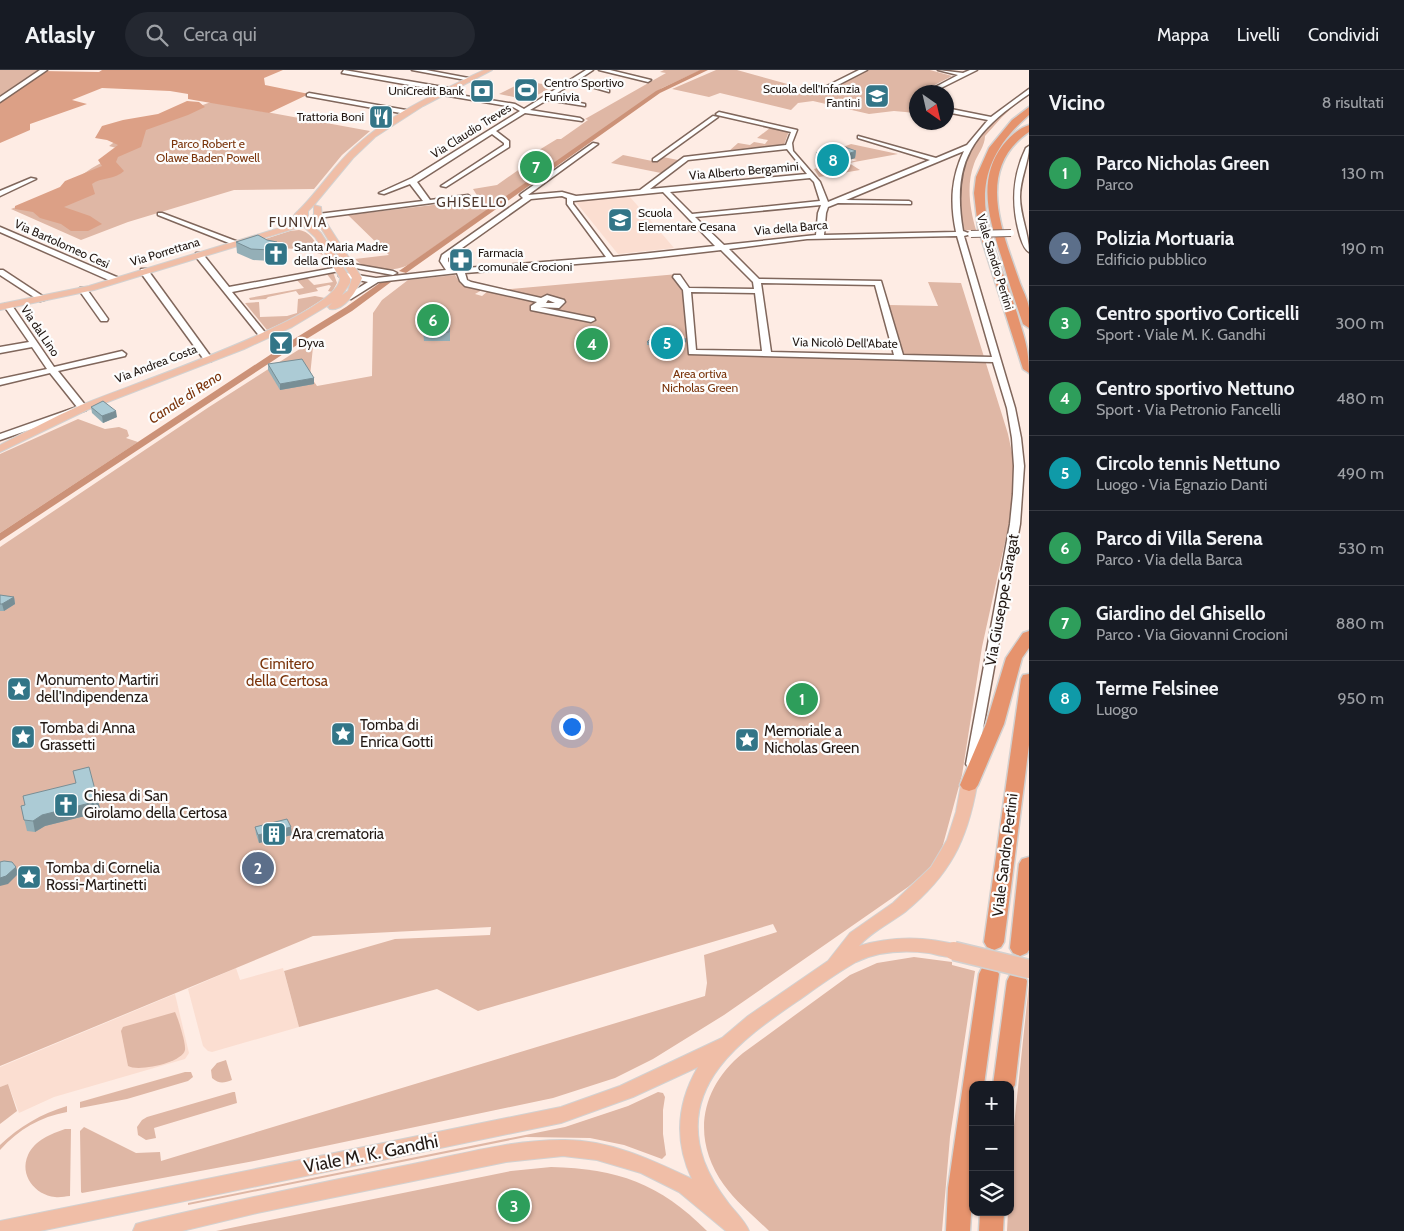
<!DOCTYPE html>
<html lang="it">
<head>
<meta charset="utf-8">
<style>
  body { margin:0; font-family:Cabin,sans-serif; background:#242831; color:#f1f3f6 }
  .controls { position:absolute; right:15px; bottom:15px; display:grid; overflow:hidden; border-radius:10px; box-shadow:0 1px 4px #0004 }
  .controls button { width:45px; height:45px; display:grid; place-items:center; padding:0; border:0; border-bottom:1px solid #363941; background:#171b24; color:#f1f3f6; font:25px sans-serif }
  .compass { position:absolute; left:909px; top:15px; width:45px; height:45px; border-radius:50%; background:#171b24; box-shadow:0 1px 4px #0004; rotate:146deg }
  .you { position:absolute; left:571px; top:656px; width:18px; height:18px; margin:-12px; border:4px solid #fff; border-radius:50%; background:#1a73e8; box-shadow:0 0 0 8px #1a73e833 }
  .badge { display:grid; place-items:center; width:32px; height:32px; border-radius:50%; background:#337587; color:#fff; font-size:16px; font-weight:700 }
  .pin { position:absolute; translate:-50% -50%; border:2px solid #fff; box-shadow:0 1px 5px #0006 }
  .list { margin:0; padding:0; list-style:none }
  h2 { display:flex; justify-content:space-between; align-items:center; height:65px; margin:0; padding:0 20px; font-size:21px }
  h2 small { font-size:16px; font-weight:400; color:#9ea1a6 }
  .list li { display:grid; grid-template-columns:32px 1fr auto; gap:15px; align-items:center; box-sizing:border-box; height:75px; padding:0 20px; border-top:1px solid #363941 }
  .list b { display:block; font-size:19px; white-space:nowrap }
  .list p { margin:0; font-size:16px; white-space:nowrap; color:#9ea1a6 }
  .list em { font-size:16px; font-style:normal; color:#9ea1a6 }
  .icon { flex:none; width:28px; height:28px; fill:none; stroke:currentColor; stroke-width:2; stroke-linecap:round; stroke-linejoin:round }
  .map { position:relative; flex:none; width:1029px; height:1161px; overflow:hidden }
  header { display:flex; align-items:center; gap:30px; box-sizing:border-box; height:70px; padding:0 25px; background:#171b24; border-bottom:1px solid #363941 }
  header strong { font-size:24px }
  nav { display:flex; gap:28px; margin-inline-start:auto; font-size:18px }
  .search { width:350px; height:45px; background:#242831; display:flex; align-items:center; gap:12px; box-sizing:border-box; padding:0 18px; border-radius:28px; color:#9ea1a6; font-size:19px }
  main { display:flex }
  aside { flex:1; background:#171b24 }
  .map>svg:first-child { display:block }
  .built { fill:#fbded1 }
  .green { fill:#dfb7a5 }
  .forest { fill:#dca086 }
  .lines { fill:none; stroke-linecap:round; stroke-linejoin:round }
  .canal { fill:#cc9278; fill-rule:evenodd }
  .minor-casing { stroke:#80675c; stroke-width:3 }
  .major-casing { stroke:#d3d1d0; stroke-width:2 }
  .highway-casing { stroke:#d3d1d0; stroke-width:3 }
  .minor { fill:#fff; fill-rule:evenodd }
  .major { fill:#f0bea7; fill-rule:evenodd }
  .highway { fill:#e6936d; fill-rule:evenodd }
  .minor-bridge-casing { stroke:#80675c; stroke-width:8; stroke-linecap:butt }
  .major-bridge-casing { stroke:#d3d1d0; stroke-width:21; stroke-linecap:butt }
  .minor-bridge { stroke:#fff; stroke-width:6 }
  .major-bridge { stroke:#f0bea7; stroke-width:18 }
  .wall { fill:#94afb7 }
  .shaded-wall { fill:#788e95 }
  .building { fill:#accbd5; stroke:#788e95 }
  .labels { text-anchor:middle; stroke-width:4.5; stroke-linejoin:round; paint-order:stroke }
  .far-poi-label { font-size:12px; fill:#221813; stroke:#fdfdfd; text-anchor:start }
  .far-street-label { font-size:12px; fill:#221813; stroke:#fdfdfd }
  .far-park-label { font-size:12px; fill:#7b350c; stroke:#fdfdfd }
  .far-neighbourhood-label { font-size:14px; letter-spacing:1px; fill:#4f392f; stroke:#fdfdfd }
  .far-water-label { font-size:14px; font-style:italic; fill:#7b340b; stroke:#fdfdfd }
  .street-label { font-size:15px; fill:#221813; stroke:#fdfdfd }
  .park-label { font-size:15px; fill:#7b350c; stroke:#fdfdfd }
  .poi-label { font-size:15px; fill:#221813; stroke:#fdfdfd; text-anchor:start }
  .near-street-label { font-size:18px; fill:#221813; stroke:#fdfdfd }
</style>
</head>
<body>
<header>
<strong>Atlasly</strong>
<div class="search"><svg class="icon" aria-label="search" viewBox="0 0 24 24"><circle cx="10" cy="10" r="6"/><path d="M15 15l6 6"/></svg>Cerca qui</div>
<nav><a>Mappa</a><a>Livelli</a><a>Condividi</a></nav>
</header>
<main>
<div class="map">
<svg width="1029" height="1161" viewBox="0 0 1029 1161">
  <rect width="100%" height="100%" fill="#feece4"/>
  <g class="built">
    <polygon points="629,126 645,144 674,178 618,184 575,131"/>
    <polygon points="236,898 240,910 283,898 299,957 212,982 208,981 203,976 188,919"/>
    <polygon points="175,924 188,979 189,983 185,989 54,1027 19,1043 8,1014 0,1017 0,997"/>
  </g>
  <g class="green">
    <polygon points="0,0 38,0 0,26"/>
    <path d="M664,0H701L662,18L408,195C394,202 366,202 355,189L389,185L348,145L450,133L448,131L478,127L473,119L497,115L544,82L539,80L557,69H561L588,50L585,49L666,3L660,2Z"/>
    <polygon points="716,0 737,0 813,21 868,0 930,0 952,6 921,22 916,22 916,25 912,28 916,33 916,43 894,41 869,44 813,31 798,33 791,40 720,23 709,27 672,19"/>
    <polygon points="525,11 554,16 528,30 499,24"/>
    <path d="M1026,25L1002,47L985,66C985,76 977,85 974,94C966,115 970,140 976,160H963L960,149L957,126L967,84L990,53Z"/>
    <polygon points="211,32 370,61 342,85 314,119 234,120 128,152 81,170 11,139 61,119 92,98 124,80 109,76 128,62"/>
    <polygon points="770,58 789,61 784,75 764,79 729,81 738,73 750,75 754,72 765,74 768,70 757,68"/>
    <polygon points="851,74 898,84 849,93 860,100 819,107 814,99 822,97 827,99 857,90 827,83"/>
    <polygon points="623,85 657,92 663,87 678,90 661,103 611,93"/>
    <path d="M299,160C312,162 316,174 323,185C309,180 297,179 282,178L279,176L256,172L290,161Z"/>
    <polygon points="333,202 337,213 332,222 328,221 331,216 329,215 316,218 318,221 299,225 296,221 268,227 266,229 250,230 249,228 304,218 296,209 306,207 314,215 333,212 326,203"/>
    <polygon points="678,204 690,258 692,282 688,284 905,288 889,235 938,236 928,212 961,213 1008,364 1015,397 1009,454 982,577 962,705 941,782 928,800 908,817 724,945 653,989 615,1008 553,1028 254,1091 82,1123 81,1122 80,1061 84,1057 136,1083 160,1082 161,1091 705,926 707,913 704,885 777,862 773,854 478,941 437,919 299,957 284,901 395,869 490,865 491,857 313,866 0,996 0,477 209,337 306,275 313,277 310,306 317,316 372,306 373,243 382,230 408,210 455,205 461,214 482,220 475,224 482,226 488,221"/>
    <polygon points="315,226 325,228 291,249 267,260 245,233 259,232 260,247 287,246 297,243 298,229"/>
    <polygon points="78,349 105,359 119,357 127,360 129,366 126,368 138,372 0,463 0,384"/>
    <path d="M914,887L952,892V895L975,901L950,1067L942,1161H769C754,1146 736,1132 724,1115C691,1069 700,1018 743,983L850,905L877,893Z"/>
    <polygon points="1029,914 1029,1161 1007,1161 1008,1142 1010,1142 1010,1093"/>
    <path d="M175,942C178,948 186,973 185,980C182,993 138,1002 128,996L121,961L123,957Z"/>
    <path d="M226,990L232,1010C224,1013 219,1014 212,1008L211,1000L217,993Z"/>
    <polygon points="185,1002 191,1002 193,1007 188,1011 127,1029 80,1038 80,1032"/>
    <polygon points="8,1014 17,1041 0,1054 0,1017"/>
    <polygon points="233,1022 235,1022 237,1033 154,1058 156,1068 146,1070 138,1065 137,1057 142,1050 147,1047"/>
    <polygon points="658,1022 663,1023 665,1027 663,1040 663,1064 666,1085 662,1089 624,1075 590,1068 526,1067 188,1135 188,1133 565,1057 628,1036"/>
    <path d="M67,1036V1042C40,1047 19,1059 0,1080V1075C20,1056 41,1044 67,1036Z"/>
    <path d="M65,1059H71L70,1126C65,1126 60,1128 55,1127C35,1125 19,1105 28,1085C35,1070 51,1064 65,1059Z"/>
    <path d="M551,1097C618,1099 659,1113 707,1161H216L511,1101Z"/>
  </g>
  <g class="forest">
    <polygon points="102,0 283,0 264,8 265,15 309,24 269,43 188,29 188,24 170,21 102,18 72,30 87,34 30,54 30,60 0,73 0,30 42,1 99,2"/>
    <path d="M187,31L199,32L205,37L188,45L146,60L141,77L118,87L116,92L124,101C115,110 101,107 92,114L95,124L64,137L90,146L102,154L88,161H71L61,154L40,148L33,142L15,139V136L60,117L65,111L102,96L98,90L118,75L107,70L95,68L102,56L123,50L158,44Z"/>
  </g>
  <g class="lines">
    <g class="canal">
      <polygon points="700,0 708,0 660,23 406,203 399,201 656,21"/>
      <polygon points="384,210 391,212 352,241 300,273 0,471 0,463 294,269 346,237"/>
    </g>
    <defs>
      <g id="minor">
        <polygon points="40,0 47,0 0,32 0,27"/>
        <polygon points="344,0 449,18 452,20 449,22 342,3"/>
        <polygon points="412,0 426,0 474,9 471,11"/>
        <polygon points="586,0 593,0 578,10 609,20 609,22 574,12 551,27 585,34 585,36 547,30 530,40 580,48 583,50 582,51 525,43 496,61 509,71 509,77 446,117 441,116 504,75 504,73 492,64 417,112 430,130 468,125 471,127 470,128 318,148 314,146 318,144 423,131 410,114 384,124 379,123 412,108 520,41 513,37 443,25 441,24 441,22 515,34 524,39"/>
        <polygon points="599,0 610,0 651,10 648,12"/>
        <polygon points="859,0 867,0 836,16 834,23 817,21"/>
        <polygon points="938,0 963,3 970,0 977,0 933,22 926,22 958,5"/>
        <path d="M1029,19V24C973,62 951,91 963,161L971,164L964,166L1015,338L1021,368L1024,396L1020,454L976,697H968L966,694L1010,454L1013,424L1014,396L1012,368L1007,338L993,292L689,284L683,220L673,207L674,205H680L689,218L754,219L753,212L721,180L651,188L465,203L467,210L471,212L541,228L547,225L564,230L565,232L559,238L540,237L594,248L595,250L591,252L531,240V236L537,232L465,216L460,211L457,203L378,212L351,229L344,227L368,212L339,206V202L376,208L446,200L440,191L442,185L523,128L520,125L521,124L593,73L598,74L528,125L562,122L576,126L640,120L684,87L786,75L791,62L717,45L716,44L719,42L797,60L792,73L793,81L820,112L828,132L930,90L858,68V66L936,88L967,75L988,50L946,42V38L991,47ZM787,79L807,104L650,119L688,90ZM964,81C951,108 950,133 956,162L824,165L826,143L828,137L838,133L911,134V132L909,131L846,130ZM810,108L814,112L820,131L692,144L670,122ZM663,122L715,176L613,187L573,134V131ZM562,126L567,128V134L606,187L453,199L448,191V188L531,129ZM821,135L818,143L816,165L724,175L695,147ZM957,166L992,287L903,285L881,211L759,209L729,179L807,169ZM761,213L875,215L894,285L771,282ZM691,222L755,223L762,281L696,280ZM548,230L555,233H546Z"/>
        <polygon points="309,23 406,40 409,42 406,44 307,26 307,24"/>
        <polygon points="713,46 718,47 657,91 653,91 653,89"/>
        <path d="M1029,76C1029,93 1020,108 1020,127C1020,146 1029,163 1029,182C1024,179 1022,172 1020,166C1011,135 1012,107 1026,78Z"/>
        <polygon points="31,108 36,109 0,126 0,121"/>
        <polygon points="158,143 162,143 241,173 234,175 158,145"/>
        <polygon points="0,157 119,208 120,210 113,212 0,162"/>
        <polygon points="196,183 202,183 229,217 339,197 343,199 339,201 232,222 268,266 264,268 261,268 196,187"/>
        <polygon points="347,193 393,201 397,203 393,205 350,197 346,195"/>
        <polygon points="141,199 147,199 211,287 211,291 205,291 141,203"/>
        <polygon points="0,200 3,200 47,229 40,231 0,205"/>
        <polygon points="80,218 86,218 108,249 107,251 101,251 79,220"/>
        <polygon points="5,234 11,234 54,297 122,281 126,284 125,286 58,301 86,336 86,340 0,370 0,364 77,337 50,303 0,315 0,309 47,299 32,277 0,283 0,277 29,272 4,236"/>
      </g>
      <g id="major">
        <path d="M484,0H492L423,36L375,67L353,88L314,135L321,137L322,146L362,208C357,220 345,241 330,239L328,237L332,233L292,257L244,279L87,340L0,382V375C26,362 52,348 79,336C117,319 340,246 340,208L315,167L303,156L94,220L0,240V234L89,216L299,152V148L294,146L295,144C318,123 333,96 356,76C393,42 439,22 484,0ZM314,135V145L308,148V141ZM316,150L352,208L348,221L342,225L350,213V208L321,163L310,153Z"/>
        <path d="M969,710L974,711L977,715C967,771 950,805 905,842C890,853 871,862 859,876C891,866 928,866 960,876L963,881L960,886C950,889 939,885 929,883C904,880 879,881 856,892C835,904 816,918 796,932C742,969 677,1015 704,1091C710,1107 719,1121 729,1134C736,1143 745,1151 749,1161H726L679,1122L641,1103L597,1090L563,1086L506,1092L257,1143L182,1161H133L136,1154L143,1152C233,1131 323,1112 413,1094C462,1084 512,1070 562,1070C608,1069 652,1090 692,1109C674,1071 677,1033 698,997L633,1027L561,1053L40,1161H0V1151L561,1037L620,1016L722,968L748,946L828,891L850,863L893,833L931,797L947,770L956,742L961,715L964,711Z"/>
      </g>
      <g id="highway">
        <path d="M1029,37V45C955,109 991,165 1017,243C1024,267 1029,278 1029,303L1023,299L978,158L974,123L976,107L989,78L1012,50Z"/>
        <path d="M1029,55V62C974,99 1003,163 1020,213C1023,221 1028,230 1029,238C1029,244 1029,251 1029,258L1023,254C1016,234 1009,213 1003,192C991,154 975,111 1003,75C1010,67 1017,59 1029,55Z"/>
        <polygon points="1029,561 1029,578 1022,588 1004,654 978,715 975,719 969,721 963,719 960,715 986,654 1006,588 1023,563"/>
        <polygon points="1029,604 1029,675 1004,872 1001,877 994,880 987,877 984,872 1021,609 1023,605"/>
        <polygon points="1029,787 1029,880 1027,883 1020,886 1013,883 1010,878 1019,794 1022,789"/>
        <polygon points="989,896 996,898 999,904 984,1015 973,1015 973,1111 970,1161 946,1161 948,1118 979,904 982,898"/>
        <polygon points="1017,903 1024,905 1027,911 1015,1015 1010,1022 1010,1015 993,1015 1007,911 1010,905"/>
        <polygon points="980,1142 1004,1142 1003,1161 979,1161"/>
      </g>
    </defs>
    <use href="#minor" class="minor-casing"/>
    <use href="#major" class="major-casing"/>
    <use href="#highway" class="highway-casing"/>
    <use href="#minor" class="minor"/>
    <use href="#major" class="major"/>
    <use href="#highway" class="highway"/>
    <defs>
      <polyline id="minor-bridge" points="971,164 1011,163"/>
      <polyline id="major-bridge" points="954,881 1029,899"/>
    </defs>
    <use href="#minor-bridge" class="minor-bridge-casing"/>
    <use href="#major-bridge" class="major-bridge-casing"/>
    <use href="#minor-bridge" class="minor-bridge"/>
    <use href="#major-bridge" class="major-bridge"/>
  </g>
  <g class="wall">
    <polygon points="856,81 855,88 832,96 815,91 816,83"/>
    <polygon points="258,165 278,183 271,191 253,190 237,183 236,172"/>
    <polygon points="450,250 450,271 424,271 423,262"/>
    <polygon points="686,269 686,272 673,278 647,275 647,272"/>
    <polygon points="268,294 314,308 314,314 280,320 268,300"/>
    <polygon points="91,337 117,347 103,353 92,343"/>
    <polygon points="0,525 14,527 15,534 4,541 0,541"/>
    <polygon points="98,731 101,742 45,756 35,762 27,761 21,736"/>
    <polygon points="255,757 292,765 259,773 256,764"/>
  </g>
  <g class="shaded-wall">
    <polygon points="856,81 855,88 832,96 833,89"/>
    <polygon points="277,172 278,183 271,191 270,180"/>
    <polygon points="686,269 686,272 673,278 673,275"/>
    <polygon points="314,308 314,314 280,320 280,314"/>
    <polygon points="116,341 117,347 103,353 102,346"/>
    <polygon points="14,527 15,534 4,541 2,534"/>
    <polygon points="98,731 101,742 45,756 35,762 33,751 42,745"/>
    <polygon points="291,757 292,765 259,773 258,765"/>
    <polygon points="16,797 18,804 8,814 0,816 0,808"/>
  </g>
  <g class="building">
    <polygon points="842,76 856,81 833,89 816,83 830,78"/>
    <polygon points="258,165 267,170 277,172 270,180 251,179 236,172"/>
    <polygon points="424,250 450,250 449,262 423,262"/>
    <polygon points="656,263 686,269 673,275 647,272"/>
    <polygon points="302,289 314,308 280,314 268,294"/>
    <polygon points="103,331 116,341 102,346 91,337"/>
    <polygon points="0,525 14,527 2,534 0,534"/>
    <polygon points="89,697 98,731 42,745 33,751 24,750 21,736 25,735 23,726 76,713 73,701"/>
    <polygon points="287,749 291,757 258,765 255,757"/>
    <polygon points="4,791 12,792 16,797 6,806 0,808 0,792"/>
  </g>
  <defs>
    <symbol id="stadium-square" viewBox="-11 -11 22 22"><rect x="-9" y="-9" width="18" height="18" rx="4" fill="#337587" stroke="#fdfdfd"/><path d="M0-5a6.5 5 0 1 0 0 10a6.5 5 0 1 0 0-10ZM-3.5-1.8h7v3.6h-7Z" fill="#fff"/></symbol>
    <symbol id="bank-square" viewBox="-11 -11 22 22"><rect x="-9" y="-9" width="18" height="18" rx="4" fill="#337587" stroke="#fdfdfd"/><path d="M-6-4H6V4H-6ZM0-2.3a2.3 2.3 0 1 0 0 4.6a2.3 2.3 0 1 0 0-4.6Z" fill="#fff"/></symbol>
    <symbol id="school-square" viewBox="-11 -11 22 22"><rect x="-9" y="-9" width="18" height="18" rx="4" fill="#337587" stroke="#fdfdfd"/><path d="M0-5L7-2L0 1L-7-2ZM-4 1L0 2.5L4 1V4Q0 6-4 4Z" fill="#fff"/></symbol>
    <symbol id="restaurant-square" viewBox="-11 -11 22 22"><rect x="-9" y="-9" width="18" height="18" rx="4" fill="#337587" stroke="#fdfdfd"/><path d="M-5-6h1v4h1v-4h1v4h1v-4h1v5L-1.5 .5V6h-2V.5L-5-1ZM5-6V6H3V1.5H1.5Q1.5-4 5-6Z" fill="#fff"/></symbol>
    <symbol id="church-square" viewBox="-11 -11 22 22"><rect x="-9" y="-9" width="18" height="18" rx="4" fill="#337587" stroke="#fdfdfd"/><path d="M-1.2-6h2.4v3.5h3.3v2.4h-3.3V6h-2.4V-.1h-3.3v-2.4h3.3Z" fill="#fff"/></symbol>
    <symbol id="pharmacy-square" viewBox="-11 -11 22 22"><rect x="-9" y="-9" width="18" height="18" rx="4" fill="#337587" stroke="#fdfdfd"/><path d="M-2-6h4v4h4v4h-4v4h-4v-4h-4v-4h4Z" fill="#fff"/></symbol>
    <symbol id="bar-square" viewBox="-11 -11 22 22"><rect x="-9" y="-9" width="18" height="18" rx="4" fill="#337587" stroke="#fdfdfd"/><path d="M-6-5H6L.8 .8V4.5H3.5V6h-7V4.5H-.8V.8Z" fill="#fff"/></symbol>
    <symbol id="sight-square" viewBox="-11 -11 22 22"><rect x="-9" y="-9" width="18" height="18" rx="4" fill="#337587" stroke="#fdfdfd"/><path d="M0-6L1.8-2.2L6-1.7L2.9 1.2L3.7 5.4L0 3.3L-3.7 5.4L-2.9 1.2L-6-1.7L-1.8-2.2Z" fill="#fff"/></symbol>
    <symbol id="building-square" viewBox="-11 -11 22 22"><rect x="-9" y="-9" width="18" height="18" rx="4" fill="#337587" stroke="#fdfdfd"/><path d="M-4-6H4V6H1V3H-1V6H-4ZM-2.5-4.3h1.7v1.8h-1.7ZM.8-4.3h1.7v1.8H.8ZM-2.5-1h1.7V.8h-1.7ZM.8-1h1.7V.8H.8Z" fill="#fff"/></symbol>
  </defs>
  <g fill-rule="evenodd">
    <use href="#stadium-square" x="512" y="6" width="28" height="28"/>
    <use href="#bank-square" x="468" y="7" width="28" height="28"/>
    <use href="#school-square" x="863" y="12" width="28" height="28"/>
    <use href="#restaurant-square" x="367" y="33" width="28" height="28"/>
    <use href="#school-square" x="606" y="136" width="28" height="28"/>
    <use href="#church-square" x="262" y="170" width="28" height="28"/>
    <use href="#pharmacy-square" x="447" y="176" width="28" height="28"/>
    <use href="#bar-square" x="267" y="259" width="28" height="28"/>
    <use href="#sight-square" x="5" y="605" width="28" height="28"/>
    <use href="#sight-square" x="329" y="650" width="28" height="28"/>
    <use href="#sight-square" x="9" y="653" width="28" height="28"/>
    <use href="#sight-square" x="733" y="656" width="28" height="28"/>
    <use href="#church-square" x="52" y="721" width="28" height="28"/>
    <use href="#building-square" x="260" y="750" width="28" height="28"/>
    <use href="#sight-square" x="15" y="793" width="28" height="28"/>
  </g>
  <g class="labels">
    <g class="far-poi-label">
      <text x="544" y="17">Centro Sportivo<tspan x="544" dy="14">Funivia</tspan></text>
      <text x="860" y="23" text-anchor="end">Scuola dell'Infanzia<tspan x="860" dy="14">Fantini</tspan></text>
      <text x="464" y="25" text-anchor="end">UniCredit Bank</text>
      <text x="364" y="51" text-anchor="end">Trattoria Boni</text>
      <text x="638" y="147">Scuola<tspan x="638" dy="14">Elementare Cesana</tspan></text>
      <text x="294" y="181">Santa Maria Madre<tspan x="294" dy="14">della Chiesa</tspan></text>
      <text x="478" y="187">Farmacia<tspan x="478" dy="14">comunale Crocioni</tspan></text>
      <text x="298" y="277">Dyva</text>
    </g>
    <g class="far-street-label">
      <text transform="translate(471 61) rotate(-32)" y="4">Via Claudio Treves</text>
      <text transform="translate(744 101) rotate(-5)" y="4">Via Alberto Bergamini</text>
      <text transform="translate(791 158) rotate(-5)" y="4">Via della Barca</text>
      <text transform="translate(62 174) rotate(24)" y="4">Via Bartolomeo Cesi</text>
      <text transform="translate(165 182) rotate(-17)" y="4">Via Porrettana</text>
      <text transform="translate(995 192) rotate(73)" y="4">Viale Sandro Pertini</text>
      <text transform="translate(40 261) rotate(56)" y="4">Via dal Lino</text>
      <text transform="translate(845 273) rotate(1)" y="4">Via Nicolò Dell'Abate</text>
      <text transform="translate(156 294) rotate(-21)" y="4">Via Andrea Costa</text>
    </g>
    <g class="far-park-label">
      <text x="208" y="78">Parco Robert e<tspan x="208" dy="14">Olawe Baden Powell</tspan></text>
      <text x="700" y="308">Area ortiva<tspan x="700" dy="14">Nicholas Green</tspan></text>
    </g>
    <g class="far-neighbourhood-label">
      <text x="472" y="137">GHISELLO</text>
      <text x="298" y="157">FUNIVIA</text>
    </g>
    <g class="far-water-label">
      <text transform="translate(185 327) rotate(-33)" y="5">Canale di Reno</text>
    </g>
    <g class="street-label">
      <text transform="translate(1002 530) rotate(-80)" y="5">Via Giuseppe Saragat</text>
      <text transform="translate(1005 785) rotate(-83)" y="5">Viale Sandro Pertini</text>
    </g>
    <g class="park-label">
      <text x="287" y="599">Cimitero<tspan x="287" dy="17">della Certosa</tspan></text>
    </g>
    <g class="poi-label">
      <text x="36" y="615">Monumento Martiri<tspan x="36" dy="17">dell'Indipendenza</tspan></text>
      <text x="360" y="660">Tomba di<tspan x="360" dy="17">Enrica Gotti</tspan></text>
      <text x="40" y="663">Tomba di Anna<tspan x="40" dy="17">Grassetti</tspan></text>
      <text x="764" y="666">Memoriale a<tspan x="764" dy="17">Nicholas Green</tspan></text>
      <text x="84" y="731">Chiesa di San<tspan x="84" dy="17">Girolamo della Certosa</tspan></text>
      <text x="292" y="769">Ara crematoria</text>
      <text x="46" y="803">Tomba di Cornelia<tspan x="46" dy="17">Rossi-Martinetti</tspan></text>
    </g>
    <g class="near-street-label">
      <text transform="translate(371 1084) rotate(-11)" y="6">Viale M. K. Gandhi</text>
    </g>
  </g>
</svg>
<div class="controls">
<button>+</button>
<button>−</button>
<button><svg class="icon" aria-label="layers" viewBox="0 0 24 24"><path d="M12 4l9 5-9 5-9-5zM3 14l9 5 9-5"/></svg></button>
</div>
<svg class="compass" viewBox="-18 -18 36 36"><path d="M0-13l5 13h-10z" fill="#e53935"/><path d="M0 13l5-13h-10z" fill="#9ea1a6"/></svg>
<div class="you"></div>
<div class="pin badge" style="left:802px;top:629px;background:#2e9e5b">1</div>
<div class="pin badge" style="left:258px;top:798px;background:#5c6f8a">2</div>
<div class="pin badge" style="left:514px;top:1136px;background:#2e9e5b">3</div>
<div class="pin badge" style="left:592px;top:274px;background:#2e9e5b">4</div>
<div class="pin badge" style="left:667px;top:273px;background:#0f9aa8">5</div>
<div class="pin badge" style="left:433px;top:250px;background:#2e9e5b">6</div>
<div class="pin badge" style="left:536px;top:97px;background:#2e9e5b">7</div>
<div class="pin badge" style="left:833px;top:90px;background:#0f9aa8">8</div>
</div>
<aside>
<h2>Vicino<small>8 risultati</small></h2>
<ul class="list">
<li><span class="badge" style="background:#2e9e5b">1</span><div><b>Parco Nicholas Green</b><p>Parco</p></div><em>130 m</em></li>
<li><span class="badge" style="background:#5c6f8a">2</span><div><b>Polizia Mortuaria</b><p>Edificio pubblico</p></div><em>190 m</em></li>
<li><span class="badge" style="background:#2e9e5b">3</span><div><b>Centro sportivo Corticelli</b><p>Sport · Viale M. K. Gandhi</p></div><em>300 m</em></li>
<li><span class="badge" style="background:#2e9e5b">4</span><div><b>Centro sportivo Nettuno</b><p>Sport · Via Petronio Fancelli</p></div><em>480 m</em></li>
<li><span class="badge" style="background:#0f9aa8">5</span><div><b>Circolo tennis Nettuno</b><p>Luogo · Via Egnazio Danti</p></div><em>490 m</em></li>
<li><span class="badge" style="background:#2e9e5b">6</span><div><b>Parco di Villa Serena</b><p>Parco · Via della Barca</p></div><em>530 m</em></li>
<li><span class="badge" style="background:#2e9e5b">7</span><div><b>Giardino del Ghisello</b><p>Parco · Via Giovanni Crocioni</p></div><em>880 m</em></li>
<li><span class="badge" style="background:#0f9aa8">8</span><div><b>Terme Felsinee</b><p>Luogo</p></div><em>950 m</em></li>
</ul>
</aside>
</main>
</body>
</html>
